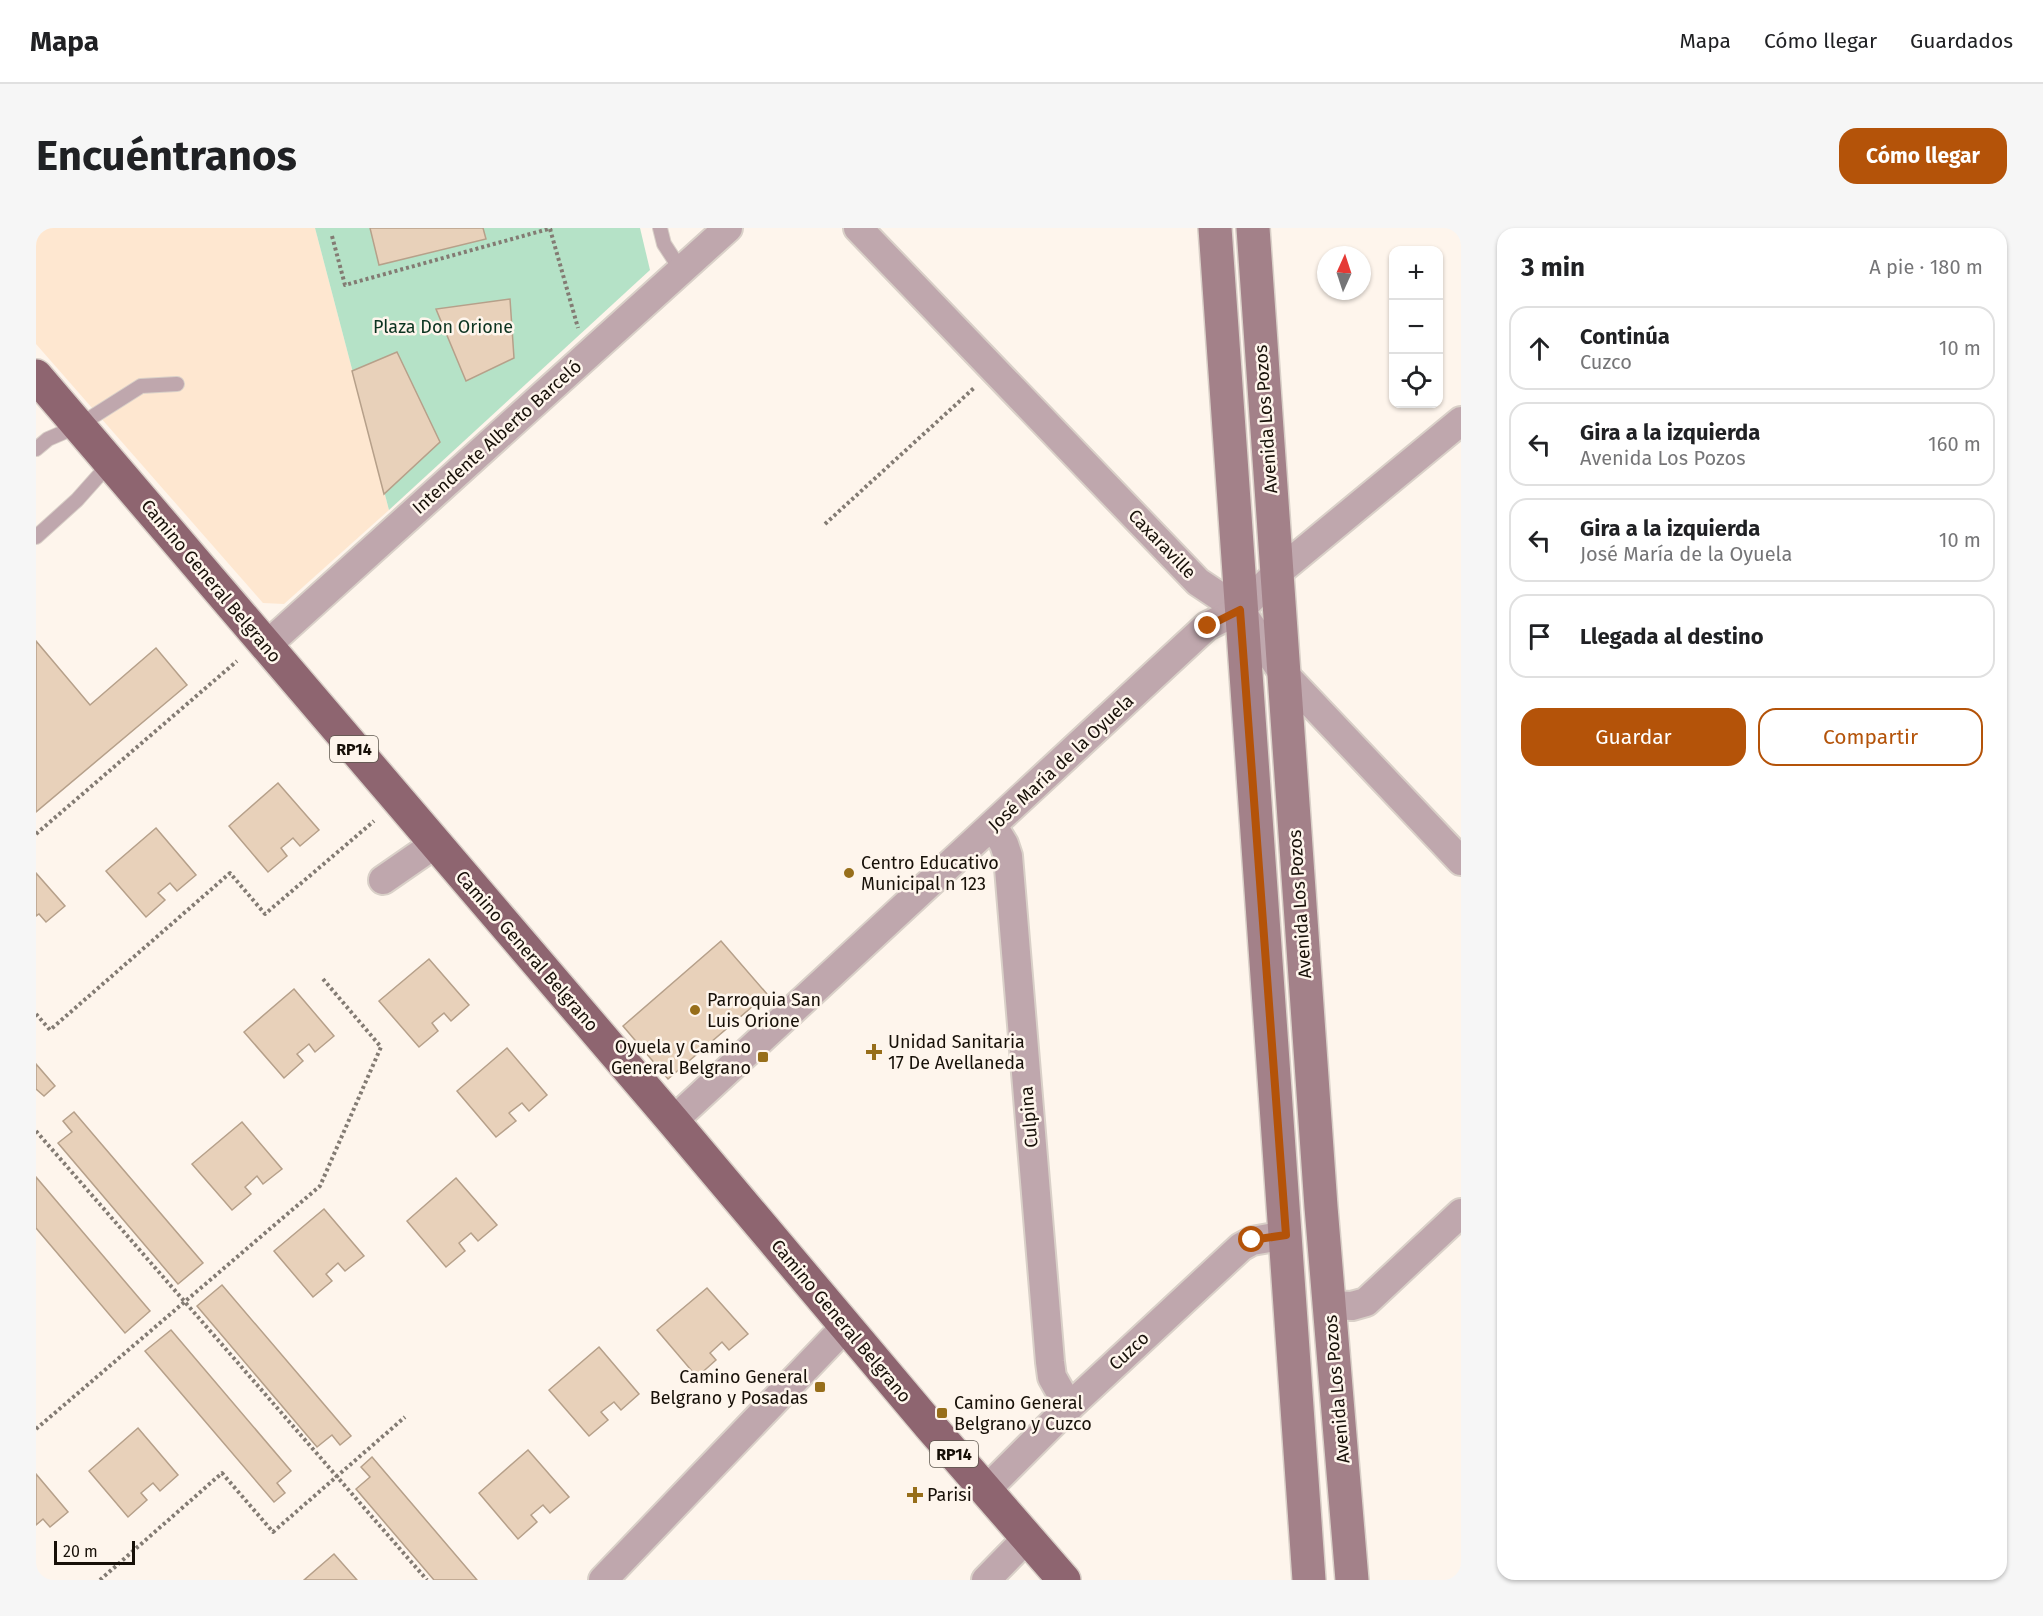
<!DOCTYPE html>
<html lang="es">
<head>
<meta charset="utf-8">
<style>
  body { margin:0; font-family:"Fira Sans",sans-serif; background:#f6f6f6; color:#202124 }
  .controls { position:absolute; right:18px; top:18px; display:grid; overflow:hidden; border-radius:12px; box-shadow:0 2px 4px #0004 }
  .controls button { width:54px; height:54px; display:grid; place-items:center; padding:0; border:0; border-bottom:2px solid #e0e0e0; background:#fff; color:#202124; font:30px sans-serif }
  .compass { position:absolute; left:1281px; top:18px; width:54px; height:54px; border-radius:50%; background:#fff; box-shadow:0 2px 4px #0004; rotate:3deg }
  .scale { position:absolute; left:18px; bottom:15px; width:81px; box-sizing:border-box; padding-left:6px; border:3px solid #171008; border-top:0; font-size:16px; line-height:21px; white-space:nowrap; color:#171008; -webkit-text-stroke:4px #fef5ec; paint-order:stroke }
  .stop { position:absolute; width:18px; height:18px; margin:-14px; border:4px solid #b45309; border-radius:50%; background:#fff }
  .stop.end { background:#b45309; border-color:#fff; box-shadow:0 2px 6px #0008 }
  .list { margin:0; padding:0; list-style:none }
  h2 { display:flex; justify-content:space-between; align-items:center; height:78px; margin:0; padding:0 24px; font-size:26px }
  h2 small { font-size:20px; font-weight:400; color:#757577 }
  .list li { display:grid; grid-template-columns:39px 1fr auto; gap:18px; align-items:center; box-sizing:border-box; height:84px; margin:0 12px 12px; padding:0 12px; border:2px solid #e0e0e0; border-radius:18px }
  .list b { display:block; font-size:22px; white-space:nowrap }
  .list p { margin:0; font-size:20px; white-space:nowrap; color:#757577 }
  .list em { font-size:20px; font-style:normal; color:#757577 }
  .actions { display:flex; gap:12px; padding:18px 24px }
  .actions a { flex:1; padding:14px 0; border:2px solid #b45309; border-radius:18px; text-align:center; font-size:21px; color:#b45309 }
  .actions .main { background:#b45309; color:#fff }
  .icon { flex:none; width:33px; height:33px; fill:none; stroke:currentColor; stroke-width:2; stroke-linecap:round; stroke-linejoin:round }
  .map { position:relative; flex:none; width:1425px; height:1352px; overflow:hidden; border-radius:18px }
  header { display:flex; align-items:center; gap:36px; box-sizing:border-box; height:84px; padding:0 30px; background:#fff; border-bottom:2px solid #e0e0e0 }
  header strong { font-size:28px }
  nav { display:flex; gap:33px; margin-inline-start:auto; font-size:21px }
  .intro { display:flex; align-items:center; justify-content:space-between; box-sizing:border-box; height:144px; padding:0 36px }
  h1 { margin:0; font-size:42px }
  .button { padding:15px 27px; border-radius:18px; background:#b45309; color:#fff; font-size:21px; font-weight:700 }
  main { display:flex; gap:36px; padding:0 36px }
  aside { flex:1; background:#fff; border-radius:18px; box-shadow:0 2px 4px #0004 }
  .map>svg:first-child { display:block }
  .built { fill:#fee7d0 }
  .green { fill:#b5e2c7 }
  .building { fill:#e8d1ba; stroke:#b6a08a; stroke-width:1.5 }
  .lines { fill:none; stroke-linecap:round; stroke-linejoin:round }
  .lane-casing { stroke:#d9d0c8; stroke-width:16 }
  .street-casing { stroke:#d9d0c8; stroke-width:32 }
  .secondary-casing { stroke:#d9d0c8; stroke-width:36 }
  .primary-casing { stroke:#d9d0c8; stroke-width:36 }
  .path { stroke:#837b73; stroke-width:4; stroke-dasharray:3 3; stroke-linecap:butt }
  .lane { stroke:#bfa7ad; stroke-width:14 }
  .street { stroke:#bfa7ad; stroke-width:28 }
  .secondary { stroke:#a38189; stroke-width:33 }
  .primary { stroke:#8e6570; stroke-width:33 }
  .route { stroke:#b45309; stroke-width:8 }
  .poi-dot { fill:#976e1a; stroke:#fef5ec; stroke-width:2 }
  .labels { text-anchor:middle; stroke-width:5; stroke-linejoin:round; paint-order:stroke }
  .shield { fill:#fef5ec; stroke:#5c554c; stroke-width:1.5 }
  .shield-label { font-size:16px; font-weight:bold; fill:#171008 }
  .park-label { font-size:18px; fill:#0b3320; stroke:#fef5ec }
  .street-label { font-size:18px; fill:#171008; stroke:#fef5ec }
  .poi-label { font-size:18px; fill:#171008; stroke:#fef5ec; text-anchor:start }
</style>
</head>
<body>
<header>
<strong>Mapa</strong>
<nav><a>Mapa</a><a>Cómo llegar</a><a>Guardados</a></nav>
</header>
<div class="intro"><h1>Encuéntranos</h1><a class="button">Cómo llegar</a></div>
<main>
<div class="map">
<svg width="1425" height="1352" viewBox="0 0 1425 1352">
  <rect width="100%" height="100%" fill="#fef5ec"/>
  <polygon class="built" points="0,0 279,0 353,282 248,376 227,375 0,116"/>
  <polygon class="green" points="279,0 604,0 614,42 353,282"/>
  <g class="building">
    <polygon points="334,0 447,0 450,11 343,37"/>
    <polygon points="474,71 478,130 430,153 400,81"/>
    <polygon points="361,124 404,214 348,266 316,143"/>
    <polygon points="0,413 54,477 120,420 151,457 0,584"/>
    <polygon points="242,555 283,602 264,618 257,610 245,620 251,628 232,644 193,598"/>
    <polygon points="120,600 160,647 141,663 134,655 122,665 129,672 110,689 70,643"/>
    <polygon points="0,645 29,678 10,694 3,686 0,688"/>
    <polygon points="685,713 731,766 632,851 587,798"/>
    <polygon points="393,731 433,777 415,793 408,785 396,795 402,803 383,819 343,773"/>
    <polygon points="258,761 298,808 279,824 273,816 261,826 267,833 248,850 208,804"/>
    <polygon points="471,820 511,867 493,883 486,875 473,885 480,893 460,909 421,863"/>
    <polygon points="0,836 19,858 8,868 0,861"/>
    <polygon points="38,884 167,1035 142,1056 22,915 36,904 27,893"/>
    <polygon points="206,894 246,941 227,956 221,948 209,959 215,966 196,982 156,936"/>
    <polygon points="0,949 114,1083 89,1105 0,1000"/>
    <polygon points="420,950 461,997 442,1013 435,1005 423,1015 429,1023 410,1039 371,993"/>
    <polygon points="288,981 328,1028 309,1043 302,1035 290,1046 296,1053 277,1069 238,1023"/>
    <polygon points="186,1057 315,1208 304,1217 296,1207 281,1219 161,1078"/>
    <polygon points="671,1060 712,1106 693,1122 686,1114 674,1125 680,1132 661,1149 621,1102"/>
    <polygon points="135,1102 255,1243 241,1255 249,1265 238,1274 109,1123"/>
    <polygon points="563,1119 603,1166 585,1182 578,1174 565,1184 572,1192 553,1208 513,1162"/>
    <polygon points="102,1200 142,1247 124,1263 117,1255 105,1265 111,1272 92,1289 53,1243"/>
    <polygon points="492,1222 533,1269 514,1285 507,1277 495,1287 501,1294 482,1311 443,1265"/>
    <polygon points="336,1229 441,1352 398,1352 320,1261 334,1249 325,1239"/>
    <polygon points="0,1246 32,1284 14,1299 7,1291 0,1297"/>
    <polygon points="298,1326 321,1352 268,1352"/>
  </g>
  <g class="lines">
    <defs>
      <g id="lane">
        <polyline points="624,0 628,16 645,42"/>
        <polyline points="0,221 12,211 42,198 105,158 141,156"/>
        <polyline points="0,309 41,272 74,235"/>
      </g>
      <g id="street">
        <polyline points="822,0 1162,354 1204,382 1247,445 1425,633"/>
        <polyline points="230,418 692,0"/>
        <polyline points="957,598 968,616 972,628 1014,1134 1016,1149 1033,1179"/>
        <polyline points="347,652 399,616"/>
        <polyline points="637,893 1171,398 1204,382 1240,346 1425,193"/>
        <polyline points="1294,1077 1316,1078 1330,1074 1425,985"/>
        <polyline points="950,1262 1033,1179 1205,1019 1216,1013 1250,1007"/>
        <polyline points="567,1352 810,1098"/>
        <polyline points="950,1352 992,1309"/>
      </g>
      <g id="secondary">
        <polyline points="1179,0 1273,1352"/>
        <polyline points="1217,0 1285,979 1316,1352"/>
      </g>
      <polyline id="primary" points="0,148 637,893 894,1198 1028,1352"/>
    </defs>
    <use href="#lane" class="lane-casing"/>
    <use href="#street" class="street-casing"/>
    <use href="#secondary" class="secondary-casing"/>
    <use href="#primary" class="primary-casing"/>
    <g class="path">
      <polyline points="514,1 542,100"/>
      <polyline points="296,8 309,57 516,0"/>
      <polyline points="789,296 938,160"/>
      <polyline points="0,606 201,433"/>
      <polyline points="0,786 14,802 194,645 229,686 338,593"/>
      <polyline points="0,903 391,1352"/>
      <polyline points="0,1201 284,958 345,819 287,751"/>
      <polyline points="64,1352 186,1245 237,1304 369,1189"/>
    </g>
    <use href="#lane" class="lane"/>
    <use href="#street" class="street"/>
    <use href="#secondary" class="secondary"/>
    <use href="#primary" class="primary"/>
  </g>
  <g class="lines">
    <polyline class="route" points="1172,398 1204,382 1250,1007 1216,1012"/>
  </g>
  <g class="poi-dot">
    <circle cx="813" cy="645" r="6"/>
    <circle cx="659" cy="782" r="6"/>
    <path d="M835 815h6v6h6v6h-6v6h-6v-6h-6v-6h6z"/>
    <rect x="721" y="823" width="12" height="12" rx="3"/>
    <rect x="778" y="1153" width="12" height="12" rx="3"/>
    <rect x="900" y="1179" width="12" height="12" rx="3"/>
    <path d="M876 1258h6v6h6v6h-6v6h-6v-6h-6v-6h6z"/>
  </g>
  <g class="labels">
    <g class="shield">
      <rect x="294" y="508" width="48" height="26" rx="4.5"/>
      <rect x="894" y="1213" width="48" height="26" rx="4.5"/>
    </g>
    <g class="shield-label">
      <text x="318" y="527">RP14</text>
      <text x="918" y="1232">RP14</text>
    </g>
    <g class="park-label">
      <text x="407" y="105">Plaza Don Orione</text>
    </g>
    <g class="street-label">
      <text transform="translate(1230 191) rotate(-94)" y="6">Avenida Los Pozos</text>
      <text transform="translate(461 209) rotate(-42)" y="6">Intendente Alberto Barceló</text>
      <text transform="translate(1126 316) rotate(46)" y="6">Caxaraville</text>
      <text transform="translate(175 353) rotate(50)" y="6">Camino General Belgrano</text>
      <text transform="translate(1025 535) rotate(-43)" y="6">José María de la Oyuela</text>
      <text transform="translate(1264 676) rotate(-94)" y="6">Avenida Los Pozos</text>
      <text transform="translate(491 723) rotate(49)" y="6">Camino General Belgrano</text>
      <text transform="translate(993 889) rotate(-95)" y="6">Culpina</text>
      <text transform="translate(805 1093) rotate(50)" y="6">Camino General Belgrano</text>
      <text transform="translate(1093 1123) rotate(-43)" y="6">Cuzco</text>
      <text transform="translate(1301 1161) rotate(-95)" y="6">Avenida Los Pozos</text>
    </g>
    <g class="poi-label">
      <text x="825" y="641">Centro Educativo<tspan x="825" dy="21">Municipal n 123</tspan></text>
      <text x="671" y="778">Parroquia San<tspan x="671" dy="21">Luis Orione</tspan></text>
      <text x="852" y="820">Unidad Sanitaria<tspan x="852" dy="21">17 De Avellaneda</tspan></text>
      <text x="715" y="825" text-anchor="end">Oyuela y Camino<tspan x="715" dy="21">General Belgrano</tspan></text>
      <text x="772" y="1155" text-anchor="end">Camino General<tspan x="772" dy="21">Belgrano y Posadas</tspan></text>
      <text x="918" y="1181">Camino General<tspan x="918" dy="21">Belgrano y Cuzco</tspan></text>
      <text x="891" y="1273">Parisi</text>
    </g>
  </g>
</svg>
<div class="controls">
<button>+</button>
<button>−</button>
<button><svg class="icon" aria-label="locate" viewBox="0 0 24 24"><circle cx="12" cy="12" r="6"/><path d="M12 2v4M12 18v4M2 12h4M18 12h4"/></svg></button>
</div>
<svg class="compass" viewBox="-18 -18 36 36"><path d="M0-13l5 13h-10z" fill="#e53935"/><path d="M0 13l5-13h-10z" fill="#757577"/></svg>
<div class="scale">20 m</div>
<div class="stop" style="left:1216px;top:1012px"></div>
<div class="stop end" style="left:1172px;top:398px"></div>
</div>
<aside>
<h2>3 min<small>A pie · 180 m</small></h2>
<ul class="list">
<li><svg class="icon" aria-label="ahead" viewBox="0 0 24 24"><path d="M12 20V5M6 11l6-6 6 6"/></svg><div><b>Continúa</b><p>Cuzco</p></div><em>10 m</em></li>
<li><svg class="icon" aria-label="left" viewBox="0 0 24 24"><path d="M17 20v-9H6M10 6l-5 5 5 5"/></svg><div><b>Gira a la izquierda</b><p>Avenida Los Pozos</p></div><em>160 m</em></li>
<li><svg class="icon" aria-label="left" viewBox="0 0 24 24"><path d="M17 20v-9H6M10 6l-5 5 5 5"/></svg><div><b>Gira a la izquierda</b><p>José María de la Oyuela</p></div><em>10 m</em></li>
<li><svg class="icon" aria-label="arrive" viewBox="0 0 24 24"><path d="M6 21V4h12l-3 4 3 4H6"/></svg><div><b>Llegada al destino</b></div></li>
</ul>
<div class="actions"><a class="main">Guardar</a><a>Compartir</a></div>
</aside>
</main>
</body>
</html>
